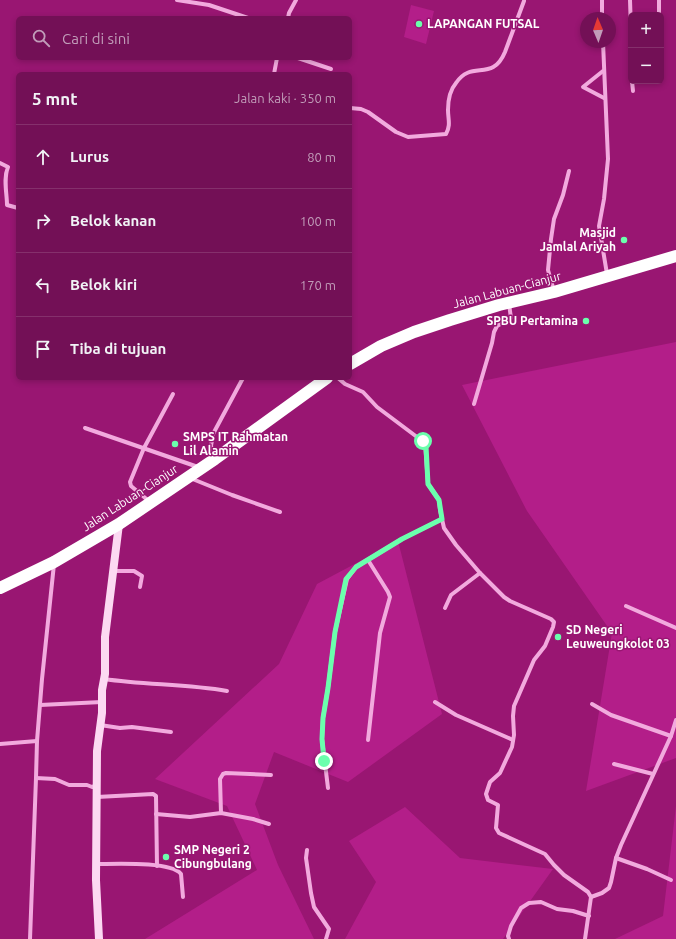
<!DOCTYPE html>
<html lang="id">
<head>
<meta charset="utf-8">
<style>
  body { margin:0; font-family:Ubuntu,sans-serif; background:#78195c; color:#f1f3f6 }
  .controls { position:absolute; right:12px; top:12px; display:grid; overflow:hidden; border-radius:6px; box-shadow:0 2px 6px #0003 }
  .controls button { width:36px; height:36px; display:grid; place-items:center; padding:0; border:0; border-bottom:1px solid #85306c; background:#731056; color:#f1f3f6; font:20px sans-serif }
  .compass { position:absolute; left:580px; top:12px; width:36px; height:36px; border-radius:50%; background:#731056; box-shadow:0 2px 6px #0003; rotate:358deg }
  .stop { position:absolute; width:12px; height:12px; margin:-9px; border:3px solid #6bffad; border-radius:50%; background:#fff }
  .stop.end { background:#6bffad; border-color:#fff; box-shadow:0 1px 4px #0008 }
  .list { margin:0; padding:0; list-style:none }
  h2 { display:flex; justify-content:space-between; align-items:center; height:52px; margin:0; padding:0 16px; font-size:17px }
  h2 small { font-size:13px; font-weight:400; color:#c19db9 }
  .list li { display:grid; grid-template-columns:26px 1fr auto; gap:12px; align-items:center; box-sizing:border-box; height:64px; padding:0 16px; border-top:1px solid #85306c }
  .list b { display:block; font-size:15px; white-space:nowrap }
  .list em { font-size:13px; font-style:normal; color:#c19db9 }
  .icon { flex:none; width:22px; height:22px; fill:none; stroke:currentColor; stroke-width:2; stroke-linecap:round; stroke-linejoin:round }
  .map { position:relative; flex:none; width:676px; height:939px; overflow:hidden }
  .search { position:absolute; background:#731056; box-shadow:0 2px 6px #0003; left:16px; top:16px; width:336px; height:44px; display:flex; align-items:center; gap:10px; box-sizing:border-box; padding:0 14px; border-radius:6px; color:#c19db9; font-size:15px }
  .panel { position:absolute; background:#731056; box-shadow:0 2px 6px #0003; left:16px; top:72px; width:336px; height:308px; border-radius:6px }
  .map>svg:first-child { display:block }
  .green { fill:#b31e89 }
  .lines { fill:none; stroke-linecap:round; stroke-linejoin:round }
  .street { stroke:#f2aade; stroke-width:4 }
  .secondary { stroke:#fcd9f2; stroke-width:8 }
  .highway { stroke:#fff; stroke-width:12 }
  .route { stroke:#6bffad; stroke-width:5 }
  .poi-dot { fill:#6bffad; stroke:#991672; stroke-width:1.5 }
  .labels { text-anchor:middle; stroke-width:3; stroke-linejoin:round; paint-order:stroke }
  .poi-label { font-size:12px; font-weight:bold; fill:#fff; stroke:#991672; text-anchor:start }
  .street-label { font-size:12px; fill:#fff; stroke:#991672 }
</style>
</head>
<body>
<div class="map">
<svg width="676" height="939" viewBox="0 0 676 939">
  <rect width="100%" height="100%" fill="#991672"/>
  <g class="green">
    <polygon points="411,5 434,11 426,44 404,37"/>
    <polygon points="676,342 676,758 586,791 612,633 527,511 462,385"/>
    <polygon points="398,541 442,714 348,782 274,752 255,804 278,865 314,939 145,939 257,870 227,806 155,779 279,664 317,584"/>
    <polygon points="676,806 676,939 615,939 663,916"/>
    <polygon points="405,807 460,858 553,869 503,939 345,939 376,882 349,841"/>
  </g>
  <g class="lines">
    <g class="street">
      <polyline points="177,0 209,5 248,18"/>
      <polyline points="602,0 602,18"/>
      <polyline points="630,0 631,30"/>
      <polyline points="659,0 659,15"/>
      <polyline points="288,18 289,13 296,0"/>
      <polyline points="603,42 608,159 604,199 599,226 607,274"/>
      <polyline points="298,58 331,69"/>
      <polyline points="603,71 583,87 604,98"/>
      <polyline points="274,74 277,58"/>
      <polyline points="661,76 661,78"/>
      <polyline points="632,81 633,91"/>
      <path d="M350,108L361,109L368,112L396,132L408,137L446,134C451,125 448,119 448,110C448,100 450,90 456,83C472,59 492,83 505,52L524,1"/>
      <path d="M0,163L8,167C3,179 7,193 7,205L18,208"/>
      <polyline points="554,291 548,270 551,239 554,219 563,195 569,171"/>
      <polyline points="338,378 345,384 363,392 377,407 425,443 428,484 439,500 440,510 444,528 456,545 480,573 504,597 510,601 551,619 554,622 553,627 545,646 534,660 514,706 513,716 514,735 512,747 500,773 490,782 486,794 488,800 498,805 496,828 499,833 545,854 554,865 564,875 588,892 591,897 585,939"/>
      <polyline points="474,404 492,343 494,332 497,326 511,318 509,304"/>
      <polyline points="85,428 198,467"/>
      <polyline points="214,457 211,446 213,434 243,378"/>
      <polyline points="190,478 232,495 280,512"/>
      <polyline points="150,502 131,486 130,482 144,448 173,394"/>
      <polyline points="368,560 388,592 390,597 380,633 368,740"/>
      <polyline points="114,571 134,571 142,576 140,587"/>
      <polyline points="626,606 676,628"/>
      <polyline points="445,608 451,595 480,573"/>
      <path d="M104,679C145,685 187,684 227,691"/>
      <polyline points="435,702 456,715 513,740"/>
      <polyline points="592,704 611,715 671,736"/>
      <polyline points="40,705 102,702"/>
      <polyline points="100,725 120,728 132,727 171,732"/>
      <polyline points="0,744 37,741"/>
      <polyline points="614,764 653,774"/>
      <polyline points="36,778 55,779 69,785 87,785 92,787 98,785"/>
      <polyline points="328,788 322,739 323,718 328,688 335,632 347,579 356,567 402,539 442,519"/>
      <polyline points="97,797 153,794 156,796 157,866"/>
      <polyline points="221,813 220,779 223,774 226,773 271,775"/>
      <polyline points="156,814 190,817 221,813 253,819 269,824"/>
      <polyline points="307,850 306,858 311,893 314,907 329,929 326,939"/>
      <polyline points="616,858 647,869 671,880"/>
      <path d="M97,864C114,864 171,861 181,874L183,897"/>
      <polyline points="591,897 602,893 609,888 611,882 616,858 621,845 671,736 676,720"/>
      <polyline points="30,939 36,778 37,741 42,679 54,564"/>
      <polyline points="509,939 508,936 511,926 521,908 529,903 541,902 557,909 573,911 589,916"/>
    </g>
    <polyline class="secondary" points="99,939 96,880 97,751 102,713 102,690 105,674 105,637 119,524"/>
    <g class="highway">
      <polyline points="350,364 381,346 414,332 450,320 499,305 554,292 676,256"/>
      <polyline points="0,588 54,562 119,524 215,459 327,378"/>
    </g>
  </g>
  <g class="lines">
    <polyline class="route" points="324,761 322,739 323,718 328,688 335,632 346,579 356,567 402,539 442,519 439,500 428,484 426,446 423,441"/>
  </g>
  <g class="poi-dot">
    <circle cx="419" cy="24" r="4"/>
    <circle cx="624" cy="240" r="4"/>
    <circle cx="586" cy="321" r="4"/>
    <circle cx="175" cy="444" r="4"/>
    <circle cx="558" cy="637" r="4"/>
    <circle cx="166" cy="857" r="4"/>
  </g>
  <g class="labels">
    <g class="poi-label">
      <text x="427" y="28">LAPANGAN FUTSAL</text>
      <text x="616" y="237" text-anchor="end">Masjid<tspan x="616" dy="14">Jamlal Ariyah</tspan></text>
      <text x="578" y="325" text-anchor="end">SPBU Pertamina</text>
      <text x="183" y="441">SMPS IT Rahmatan<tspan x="183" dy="14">Lil Alamin</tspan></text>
      <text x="566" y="634">SD Negeri<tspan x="566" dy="14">Leuweungkolot 03</tspan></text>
      <text x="174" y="854">SMP Negeri 2<tspan x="174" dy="14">Cibungbulang</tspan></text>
    </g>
    <g class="street-label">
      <text transform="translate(507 290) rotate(-15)" y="4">Jalan Labuan-Cianjur</text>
      <text transform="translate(130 498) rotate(-33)" y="4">Jalan Labuan-Cianjur</text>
    </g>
  </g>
</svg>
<div class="controls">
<button>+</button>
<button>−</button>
</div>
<svg class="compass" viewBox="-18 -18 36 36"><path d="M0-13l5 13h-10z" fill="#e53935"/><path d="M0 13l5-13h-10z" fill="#c19db9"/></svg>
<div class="stop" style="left:423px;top:441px"></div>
<div class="stop end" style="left:324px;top:761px"></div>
<div class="search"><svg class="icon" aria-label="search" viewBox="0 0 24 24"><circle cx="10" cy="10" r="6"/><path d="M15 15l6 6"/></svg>Cari di sini</div>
<section class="panel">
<h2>5 mnt<small>Jalan kaki · 350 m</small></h2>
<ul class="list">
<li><svg class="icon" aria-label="ahead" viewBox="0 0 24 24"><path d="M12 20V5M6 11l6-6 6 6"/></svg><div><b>Lurus</b></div><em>80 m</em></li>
<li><svg class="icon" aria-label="right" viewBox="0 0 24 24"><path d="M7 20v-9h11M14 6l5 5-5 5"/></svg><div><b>Belok kanan</b></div><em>100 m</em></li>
<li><svg class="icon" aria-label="left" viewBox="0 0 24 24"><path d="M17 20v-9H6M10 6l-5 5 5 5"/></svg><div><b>Belok kiri</b></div><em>170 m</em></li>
<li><svg class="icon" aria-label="arrive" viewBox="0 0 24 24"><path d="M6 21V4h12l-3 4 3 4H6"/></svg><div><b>Tiba di tujuan</b></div></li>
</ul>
</section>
</div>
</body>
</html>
